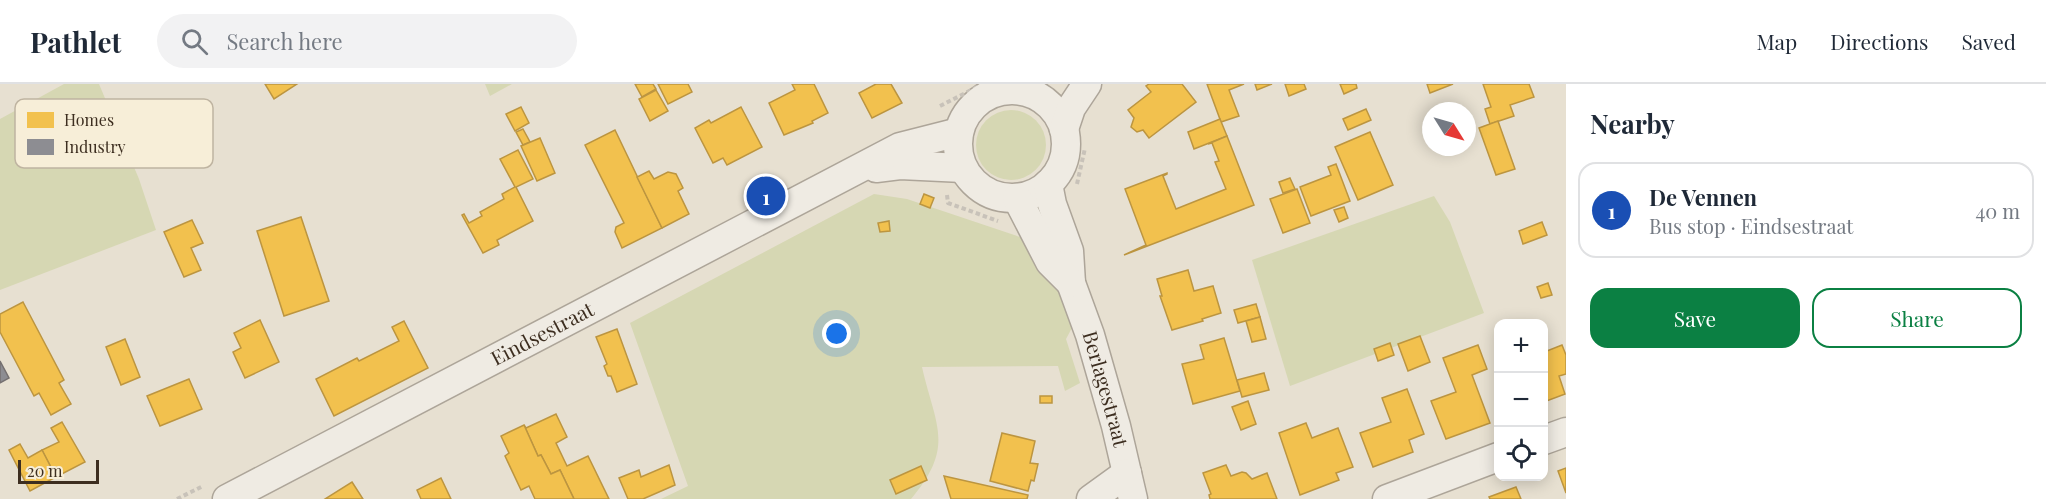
<!DOCTYPE html>
<html lang="en">
<head>
<meta charset="utf-8">
<style>
  body { margin:0; font-family:"Playfair Display",serif; background:#f2f2f3; color:#1f2937 }
  .controls { position:absolute; right:18px; bottom:18px; display:grid; overflow:hidden; border-radius:12px; box-shadow:0 3px 15px #0003 }
  .controls button { width:54px; height:54px; display:grid; place-items:center; padding:0; border:0; border-bottom:2px solid #e0e1e3; background:#fff; color:#1f2937; font:30px sans-serif }
  .compass { position:absolute; left:1422px; top:18px; width:54px; height:54px; border-radius:50%; background:#fff; box-shadow:0 3px 15px #0003; rotate:127deg }
  .scale { position:absolute; left:18px; bottom:15px; width:81px; box-sizing:border-box; padding-left:6px; border:3px solid #3d2e20; border-top:0; font-size:16px; line-height:21px; white-space:nowrap; color:#3d2e20; -webkit-text-stroke:4px #f7eed8; paint-order:stroke }
  .you { position:absolute; left:837px; top:250px; width:21px; height:21px; margin:-15px; border:4px solid #fff; border-radius:50%; background:#1a73e8; box-shadow:0 0 0 9px #1a73e833 }
  .badge { display:grid; place-items:center; width:39px; height:39px; border-radius:50%; background:#0b8043; color:#fff; font-size:20px; font-weight:700 }
  .pin { position:absolute; translate:-50% -50%; border:3px solid #fff; box-shadow:0 2px 6px #0006 }
  .list { margin:0; padding:0; list-style:none }
  h2 { display:flex; justify-content:space-between; align-items:center; height:78px; margin:0; padding:0 24px; font-size:26px }
  h2 small { font-size:20px; font-weight:400; color:#747a83 }
  .list li { display:grid; grid-template-columns:39px 1fr auto; gap:18px; align-items:center; box-sizing:border-box; height:96px; margin:0 12px 12px; padding:0 12px; border:2px solid #e0e1e3; border-radius:18px }
  .list b { display:block; font-size:22px; white-space:nowrap }
  .list p { margin:0; font-size:20px; white-space:nowrap; color:#747a83 }
  .list em { font-size:20px; font-style:normal; color:#747a83 }
  .actions { display:flex; gap:12px; padding:18px 24px }
  .actions a { flex:1; padding:14px 0; border:2px solid #0b8043; border-radius:18px; text-align:center; font-size:21px; color:#0b8043 }
  .actions .main { background:#0b8043; color:#fff }
  .icon { flex:none; width:33px; height:33px; fill:none; stroke:currentColor; stroke-width:2; stroke-linecap:round; stroke-linejoin:round }
  .map { position:relative; flex:none; width:1566px; height:415px; overflow:hidden }
  header { display:flex; align-items:center; gap:36px; box-sizing:border-box; height:84px; padding:0 30px; background:#fff; border-bottom:2px solid #e0e1e3 }
  header strong { font-size:28px }
  nav { display:flex; gap:33px; margin-inline-start:auto; font-size:21px }
  .search { width:420px; height:54px; background:#f2f2f3; display:flex; align-items:center; gap:15px; box-sizing:border-box; padding:0 21px; border-radius:33px; color:#747a83; font-size:22px }
  main { display:flex }
  aside { flex:1; background:#fff }
  .map>svg:first-child { display:block }
  .green { fill:#d6d7b3 }
  .homes { fill:#f2c14e; stroke:#bc9540; stroke-width:1.5 }
  .industry { fill:#8d8d92; stroke:#757070; stroke-width:1.5 }
  .lines { fill:none; stroke-linecap:round; stroke-linejoin:round }
  .minor-casing { stroke:#ada599; stroke-width:31 }
  .path { stroke:#c8c2b9; stroke-width:4; stroke-dasharray:4.5 3; stroke-linecap:butt }
  .minor { stroke:#efebe3; stroke-width:28 }
  .labels { text-anchor:middle; stroke-width:6; stroke-linejoin:round; paint-order:stroke }
  .street-label { font-size:20px; fill:#3d2e20; stroke:#f7eed8 }
  .key { fill:#f7eed8; stroke:#bfb4a1; stroke-width:1.5 }
  .key-label { font-size:16px; fill:#3d2e20 }
</style>
</head>
<body>
<header>
<strong>Pathlet</strong>
<div class="search"><svg class="icon" aria-label="search" viewBox="0 0 24 24"><circle cx="10" cy="10" r="6"/><path d="M15 15l6 6"/></svg>Search here</div>
<nav><a>Map</a><a>Directions</a><a>Saved</a></nav>
</header>
<main>
<div class="map">
<svg width="1566" height="415" viewBox="0 0 1566 415">
  <rect width="100%" height="100%" fill="#e7e0d1"/>
  <g class="green">
    <polygon points="64,0 99,0 139,95 156,146 0,206 0,35"/>
    <polygon points="485,0 512,0 490,12"/>
    <circle cx="1011" cy="61" r="35"/>
    <path d="M874,110L907,115L1026,155L1062,213L1074,240L1066,255L1080,299L1065,307L1058,282L922,283C935,341 956,362 911,415H661L688,402L630,239Z"/>
    <polygon points="1434,112 1450,138 1484,229 1290,302 1252,176"/>
  </g>
  <g class="homes">
    <polygon points="265,0 297,0 274,15"/>
    <polygon points="635,0 653,0 656,5 642,13"/>
    <polygon points="658,0 688,0 692,8 668,20"/>
    <polygon points="792,0 814,0 828,29 812,37 813,39 784,51 769,19 795,6"/>
    <polygon points="876,0 891,0 902,19 872,34 859,9"/>
    <polygon points="1149,0 1182,0 1196,18 1149,54 1143,46 1137,48 1131,43 1134,34 1128,26 1151,8 1146,2"/>
    <polygon points="1207,0 1244,0 1229,6 1239,32 1221,38"/>
    <polygon points="1255,0 1272,0 1257,6"/>
    <polygon points="1285,0 1304,0 1306,5 1289,12"/>
    <polygon points="1340,0 1356,0 1357,4 1344,10"/>
    <polygon points="1427,0 1453,0 1430,9"/>
    <polygon points="1483,0 1529,0 1534,13 1510,21 1514,32 1490,40 1485,25 1491,23"/>
    <polygon points="656,6 668,27 650,37 639,15"/>
    <polygon points="521,23 529,39 515,47 506,30"/>
    <polygon points="741,23 762,63 727,81 723,74 713,79 695,44 709,36 711,39"/>
    <polygon points="1366,25 1371,36 1348,46 1343,35"/>
    <polygon points="1220,35 1227,52 1194,65 1188,48"/>
    <polygon points="1498,37 1515,85 1496,91 1479,44"/>
    <polygon points="523,45 530,58 523,61 516,48"/>
    <polygon points="615,46 662,144 622,164 615,148 616,143 624,139 585,61"/>
    <polygon points="1370,48 1393,101 1358,116 1335,63"/>
    <polygon points="1227,52 1254,121 1124,171 1146,161 1125,105 1167,89 1167,90 1163,92 1176,125 1226,105 1215,78 1219,77 1212,59 1208,60"/>
    <polygon points="540,54 555,89 537,97 521,62"/>
    <polygon points="518,66 533,95 516,103 533,137 497,156 499,161 483,169 462,131 464,130 469,139 482,132 480,128 504,115 502,110 515,103 500,75"/>
    <polygon points="1336,80 1350,117 1311,132 1300,103 1331,91 1328,83"/>
    <polygon points="649,87 654,95 668,88 676,90 683,104 678,107 689,130 662,144 637,93"/>
    <polygon points="1290,94 1295,105 1283,109 1279,98"/>
    <polygon points="1297,105 1310,139 1283,149 1270,115"/>
    <polygon points="924,110 934,114 930,124 920,120"/>
    <polygon points="1344,123 1348,134 1339,138 1334,126"/>
    <polygon points="301,133 329,217 284,232 257,147"/>
    <polygon points="192,136 203,159 191,164 201,186 184,193 164,148"/>
    <polygon points="889,137 890,147 880,148 878,139"/>
    <polygon points="1542,138 1547,151 1523,160 1519,147"/>
    <polygon points="1188,186 1194,207 1213,202 1221,229 1202,235 1203,237 1172,246 1160,212 1162,212 1157,195"/>
    <polygon points="1548,199 1552,211 1541,214 1537,203"/>
    <polygon points="23,218 64,296 59,299 71,320 51,331 39,309 34,312 0,248 0,230"/>
    <polygon points="1256,220 1260,233 1238,239 1234,226"/>
    <polygon points="1260,233 1266,255 1252,258 1246,237"/>
    <polygon points="260,236 279,278 245,294 233,268 241,264 234,249"/>
    <polygon points="404,237 428,284 334,332 316,295 357,274 359,277 399,257 392,243"/>
    <polygon points="617,245 637,300 617,308 611,292 608,292 604,282 607,280 596,253"/>
    <polygon points="1420,252 1430,278 1408,287 1398,260"/>
    <polygon points="1224,254 1240,307 1193,320 1182,280 1204,275 1200,261"/>
    <polygon points="125,255 140,293 121,301 106,263"/>
    <polygon points="1544,257 1547,267 1562,261 1566,271 1566,290 1559,292 1565,310 1544,318"/>
    <polygon points="1390,259 1394,271 1378,277 1374,265"/>
    <polygon points="1478,261 1487,285 1472,291 1490,339 1446,355 1431,317 1456,308 1443,274"/>
    <polygon points="1264,289 1269,306 1242,313 1237,296"/>
    <polygon points="189,295 202,325 160,342 147,312"/>
    <polygon points="1407,305 1424,350 1409,356 1413,368 1373,383 1360,349 1391,338 1382,314"/>
    <rect x="1040" y="312" width="12" height="7"/>
    <polygon points="1248,317 1256,340 1241,346 1232,323"/>
    <polygon points="556,330 567,353 556,359 567,382 588,372 609,415 574,415 560,386 551,390 541,371 538,372 524,341 526,344"/>
    <polygon points="62,338 85,378 56,393 42,366 59,358 51,344"/>
    <polygon points="1306,339 1312,354 1338,344 1353,383 1336,389 1339,396 1300,411 1279,349"/>
    <polygon points="524,341 538,372 541,371 551,390 560,386 574,415 535,415 529,402 521,406 505,372 509,369 501,352"/>
    <polygon points="1002,349 1035,357 1030,379 1038,380 1034,397 1031,396 1028,407 990,397"/>
    <polygon points="20,360 28,374 42,366 56,393 30,407 9,366"/>
    <polygon points="669,381 675,401 643,415 628,415 619,394 639,386 641,393"/>
    <polygon points="1226,381 1231,392 1242,388 1246,389 1252,395 1267,389 1277,415 1210,415 1209,411 1211,410 1203,389"/>
    <polygon points="921,382 927,396 896,410 890,396"/>
    <polygon points="1566,384 1566,409 1558,387"/>
    <polygon points="944,392 1028,411 1027,415 951,415"/>
    <polygon points="441,394 451,415 421,415 417,406"/>
    <polygon points="352,398 363,415 325,415"/>
    <polygon points="1516,403 1521,415 1490,415 1489,413"/>
  </g>
  <polygon class="industry" points="0,277 9,294 0,299"/>
  <g class="lines">
    <defs>
      <g id="minor">
        <circle cx="1012" cy="60" r="54"/>
        <polyline points="1064,45 1071,24 1087,0"/>
        <polyline points="876,84 900,81 963,84"/>
        <path id="s1" d="M1048,100L1052,120L1069,167L1071,199L1090,251L1116,342L1133,415"/>
        <polyline points="1017,114 1050,178 1071,199"/>
        <polyline points="1544,356 1566,348"/>
        <path id="s2" d="M227,415L900,63L959,48"/>
        <polyline points="1091,415 1127,389"/>
        <polyline points="1387,415 1498,373"/>
      </g>
    </defs>
    <use href="#minor" class="minor-casing"/>
    <g class="path">
      <polyline points="940,22 983,0"/>
      <polyline points="1077,100 1085,64"/>
      <polyline points="947,111 948,119 998,137"/>
      <polyline points="177,415 203,402"/>
    </g>
    <use href="#minor" class="minor"/>
  </g>
  <g class="labels">
    <g class="street-label">
      <text dy="7" stroke="none"><textPath href="#s2" startOffset="356">Eindsestraat</textPath></text>
      <text dy="7" stroke="none"><textPath href="#s1" startOffset="214">Berlagestraat</textPath></text>
    </g>
  </g>
  <rect x="15" y="15" width="198" height="69" rx="9" class="key"/>
  <rect x="27" y="28" width="27" height="16" fill="#f2c14e"/>
  <rect x="27" y="55" width="27" height="16" fill="#8d8d92"/>
  <g class="key-label">
    <text x="64" y="42">Homes</text>
    <text x="64" y="69">Industry</text>
  </g>
</svg>
<div class="controls">
<button>+</button>
<button>−</button>
<button><svg class="icon" aria-label="locate" viewBox="0 0 24 24"><circle cx="12" cy="12" r="6"/><path d="M12 2v4M12 18v4M2 12h4M18 12h4"/></svg></button>
</div>
<svg class="compass" viewBox="-18 -18 36 36"><path d="M0-13l5 13h-10z" fill="#e53935"/><path d="M0 13l5-13h-10z" fill="#747a83"/></svg>
<div class="scale">20 m</div>
<div class="you"></div>
<div class="pin badge" style="left:766px;top:112px;background:#1a4fb4">1</div>
</div>
<aside>
<h2>Nearby<small></small></h2>
<ul class="list">
<li><span class="badge" style="background:#1a4fb4">1</span><div><b>De Vennen</b><p>Bus stop · Eindsestraat</p></div><em>40 m</em></li>
</ul>
<div class="actions"><a class="main">Save</a><a>Share</a></div>
</aside>
</main>
</body>
</html>
